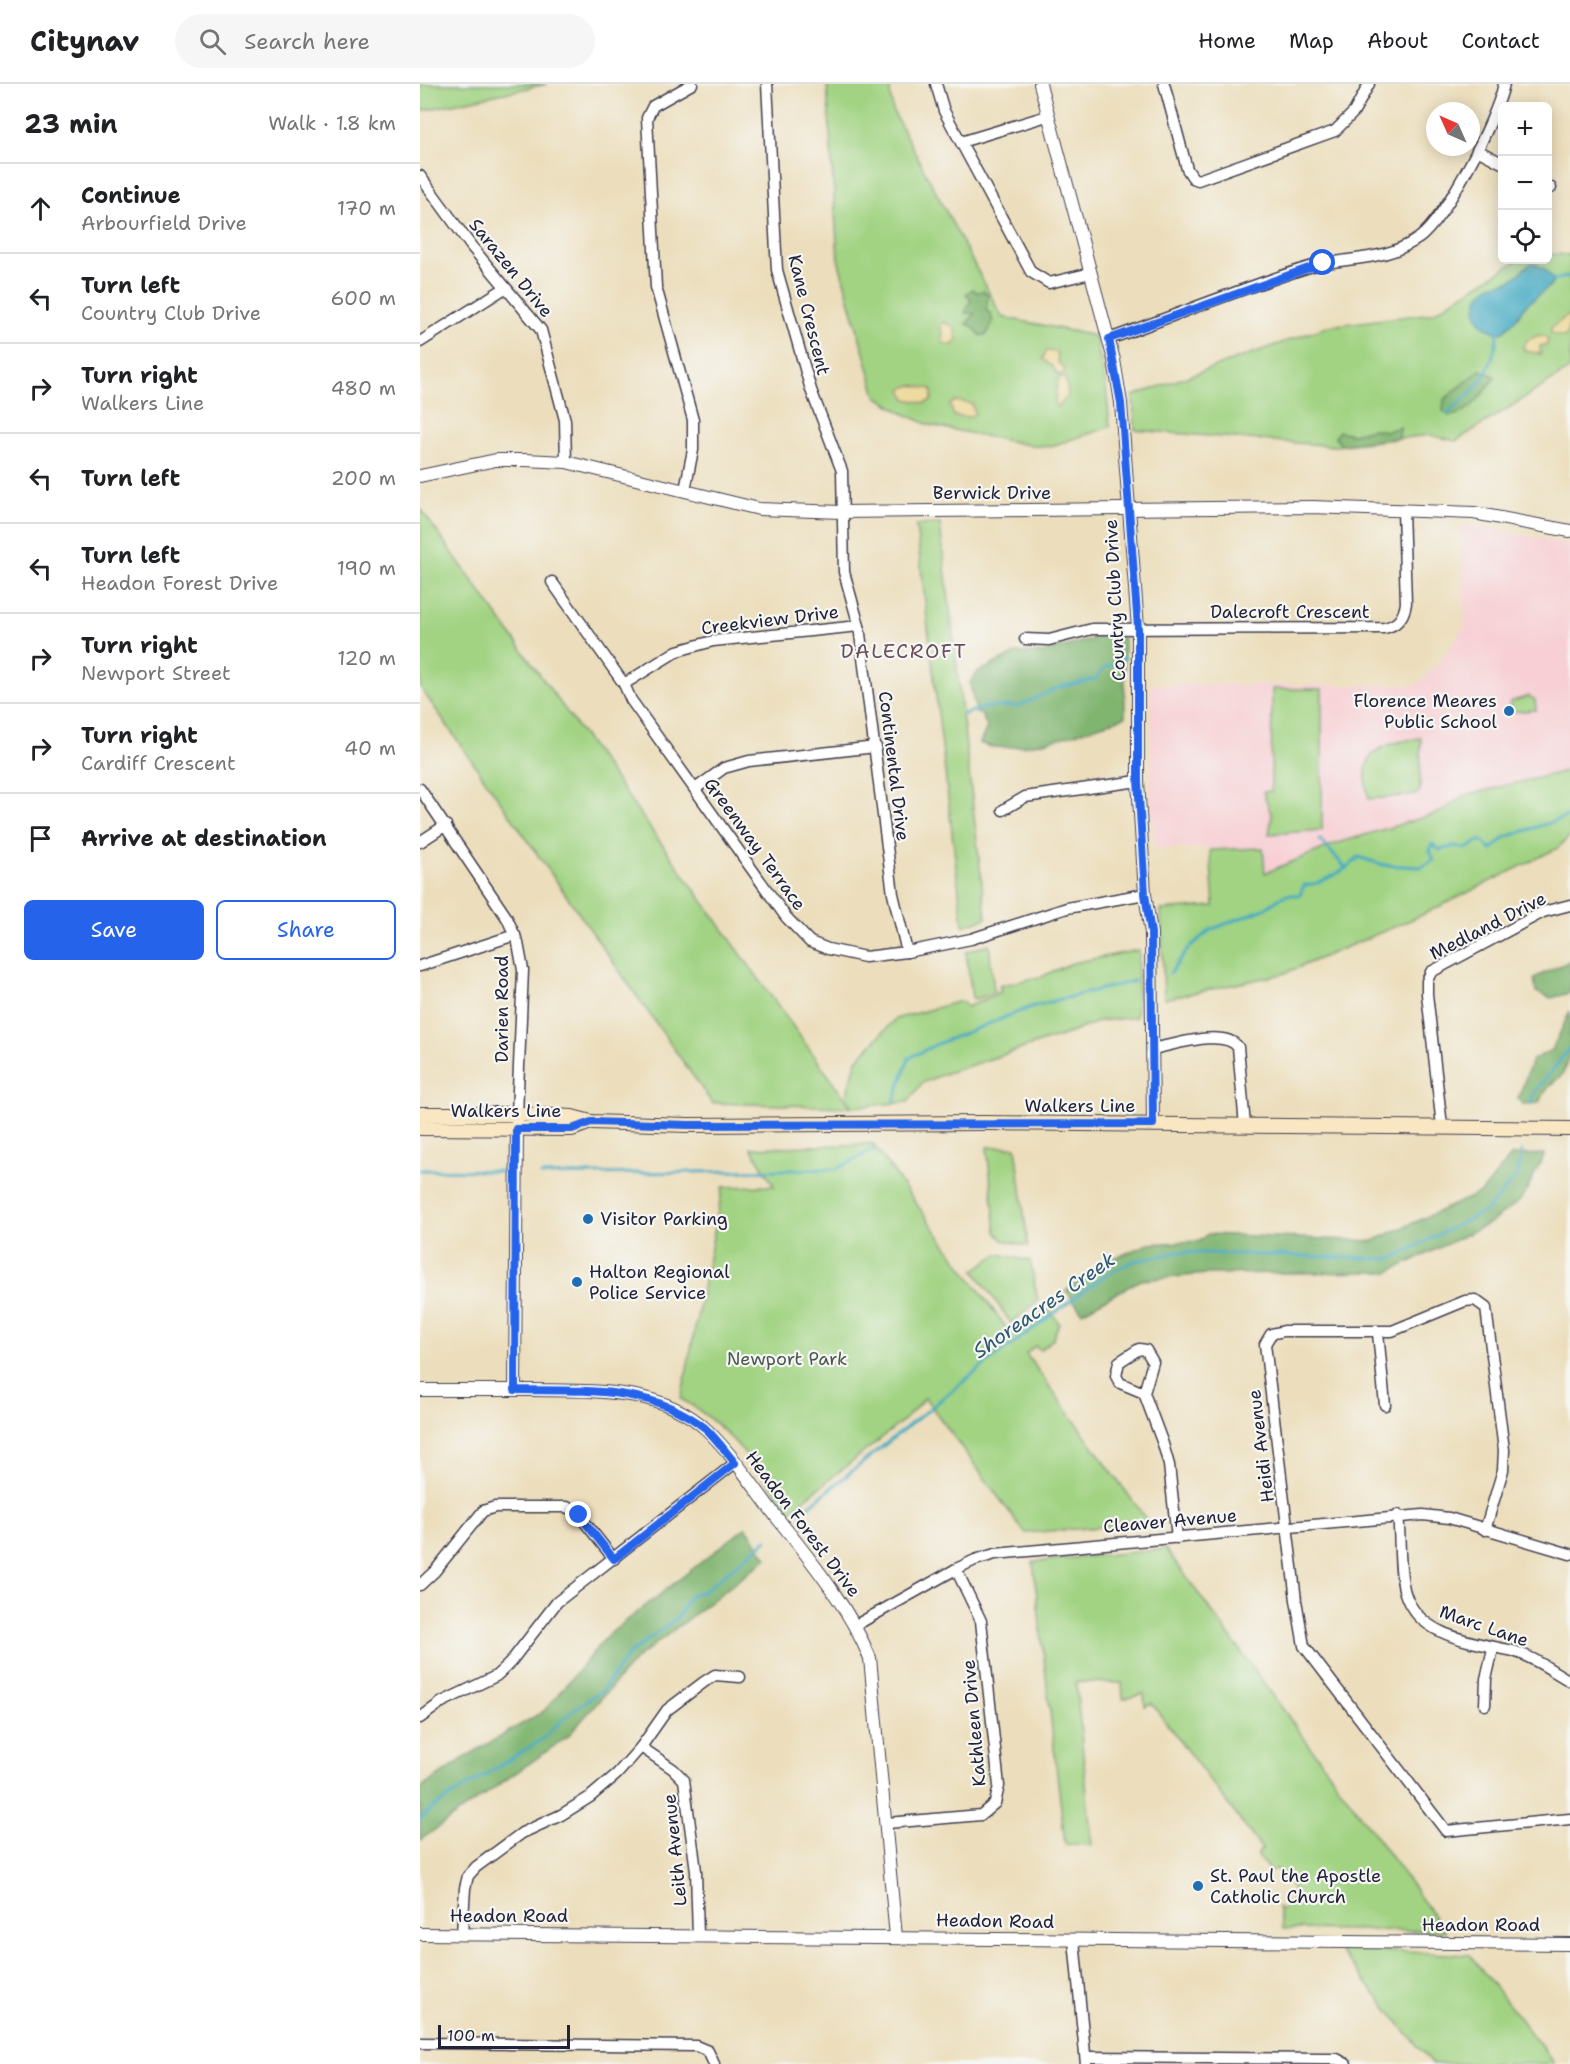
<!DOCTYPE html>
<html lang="en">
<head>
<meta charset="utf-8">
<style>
  body { margin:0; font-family:"Shantell Sans",sans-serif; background:#f6f6f6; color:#202124 }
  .controls { position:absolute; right:18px; top:18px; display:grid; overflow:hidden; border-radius:9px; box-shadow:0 3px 15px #0003 }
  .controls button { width:54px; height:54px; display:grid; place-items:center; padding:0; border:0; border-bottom:2px solid #e0e0e0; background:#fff; color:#202124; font:30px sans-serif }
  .compass { position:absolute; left:1006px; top:18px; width:54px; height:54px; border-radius:50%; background:#fff; box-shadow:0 3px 15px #0003; rotate:315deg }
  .scale { position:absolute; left:18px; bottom:15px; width:132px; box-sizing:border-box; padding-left:6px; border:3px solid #22223b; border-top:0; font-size:16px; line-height:21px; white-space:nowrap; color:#22223b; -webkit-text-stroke:4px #f6f6f2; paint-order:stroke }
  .stop { position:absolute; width:18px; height:18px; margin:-14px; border:4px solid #2563eb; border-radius:50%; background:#fff }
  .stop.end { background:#2563eb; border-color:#fff; box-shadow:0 2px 6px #0008 }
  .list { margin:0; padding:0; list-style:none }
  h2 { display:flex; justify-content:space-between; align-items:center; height:78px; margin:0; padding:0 24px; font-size:26px }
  h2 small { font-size:20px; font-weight:400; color:#757577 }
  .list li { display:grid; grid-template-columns:39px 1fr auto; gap:18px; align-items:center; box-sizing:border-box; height:90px; padding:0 24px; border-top:2px solid #e0e0e0 }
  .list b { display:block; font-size:22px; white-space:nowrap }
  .list p { margin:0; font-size:20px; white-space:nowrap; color:#757577 }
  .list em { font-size:20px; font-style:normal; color:#757577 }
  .actions { display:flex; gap:12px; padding:18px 24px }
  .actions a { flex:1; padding:14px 0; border:2px solid #2563eb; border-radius:9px; text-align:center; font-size:21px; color:#2563eb }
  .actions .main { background:#2563eb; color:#fff }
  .icon { flex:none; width:33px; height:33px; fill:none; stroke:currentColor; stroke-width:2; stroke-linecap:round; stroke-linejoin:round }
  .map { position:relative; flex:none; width:1150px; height:1980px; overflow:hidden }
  header { display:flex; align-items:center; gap:36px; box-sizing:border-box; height:84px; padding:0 30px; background:#fff; border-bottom:2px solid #e0e0e0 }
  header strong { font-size:28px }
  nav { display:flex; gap:33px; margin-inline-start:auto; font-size:21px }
  .search { width:420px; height:54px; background:#f6f6f6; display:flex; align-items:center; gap:15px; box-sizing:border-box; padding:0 21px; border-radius:33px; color:#757577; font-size:22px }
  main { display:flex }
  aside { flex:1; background:#fff }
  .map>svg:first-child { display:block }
  .built { fill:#f7cfd4 }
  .green { fill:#a1d382; stroke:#627a5e; stroke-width:1.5 }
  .forest { fill:#80b570; stroke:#516c56; stroke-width:1.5 }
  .sand { fill:#eeda9e; stroke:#887e6c; stroke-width:1.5 }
  .water { fill:#41a9c2; stroke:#32667e; stroke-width:1.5 }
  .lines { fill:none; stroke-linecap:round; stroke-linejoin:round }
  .stream { stroke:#41a9c2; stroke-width:3 }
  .minor-casing { stroke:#403e4e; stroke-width:13 }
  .tertiary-casing { stroke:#403e4e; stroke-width:14 }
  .secondary-casing { stroke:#403e4e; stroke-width:16 }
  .minor { stroke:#fff; stroke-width:10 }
  .tertiary { stroke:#fff; stroke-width:12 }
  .secondary { stroke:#f9e7c3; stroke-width:14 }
  .route { stroke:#2563eb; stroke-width:8 }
  .poi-dot { fill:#1f6fb2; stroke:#f6f6f2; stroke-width:2 }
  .labels { text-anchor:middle; stroke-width:4.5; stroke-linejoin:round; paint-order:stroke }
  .street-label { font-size:18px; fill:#22223b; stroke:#f6f6f2 }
  .poi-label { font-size:18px; fill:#22223b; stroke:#f6f6f2; text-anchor:start }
  .park-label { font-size:18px; fill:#485750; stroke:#f6f6f2 }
  .neighbourhood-label { font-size:20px; letter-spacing:1.5px; fill:#694e5d; stroke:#f6f6f2 }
  .water-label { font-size:20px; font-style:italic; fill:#2e5871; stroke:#f6f6f2 }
</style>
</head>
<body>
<header>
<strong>Citynav</strong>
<div class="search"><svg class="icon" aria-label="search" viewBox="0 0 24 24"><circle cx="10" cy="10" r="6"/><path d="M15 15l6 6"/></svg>Search here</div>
<nav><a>Home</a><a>Map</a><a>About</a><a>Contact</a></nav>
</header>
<main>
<aside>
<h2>23 min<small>Walk · 1.8 km</small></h2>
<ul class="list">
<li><svg class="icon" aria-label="ahead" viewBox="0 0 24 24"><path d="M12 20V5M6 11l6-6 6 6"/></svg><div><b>Continue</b><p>Arbourfield Drive</p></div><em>170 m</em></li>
<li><svg class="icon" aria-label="left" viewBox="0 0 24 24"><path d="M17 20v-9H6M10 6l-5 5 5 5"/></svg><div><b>Turn left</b><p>Country Club Drive</p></div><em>600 m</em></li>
<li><svg class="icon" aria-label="right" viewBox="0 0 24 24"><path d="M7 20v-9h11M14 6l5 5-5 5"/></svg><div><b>Turn right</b><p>Walkers Line</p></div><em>480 m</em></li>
<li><svg class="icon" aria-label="left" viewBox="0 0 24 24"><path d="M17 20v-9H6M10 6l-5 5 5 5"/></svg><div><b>Turn left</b></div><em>200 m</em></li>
<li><svg class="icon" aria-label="left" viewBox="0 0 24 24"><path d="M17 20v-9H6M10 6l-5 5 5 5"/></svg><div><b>Turn left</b><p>Headon Forest Drive</p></div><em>190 m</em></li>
<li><svg class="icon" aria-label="right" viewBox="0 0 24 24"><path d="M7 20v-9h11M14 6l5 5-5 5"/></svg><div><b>Turn right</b><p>Newport Street</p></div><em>120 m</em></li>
<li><svg class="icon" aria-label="right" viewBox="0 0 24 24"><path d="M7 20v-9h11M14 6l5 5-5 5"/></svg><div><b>Turn right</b><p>Cardiff Crescent</p></div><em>40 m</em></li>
<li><svg class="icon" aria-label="arrive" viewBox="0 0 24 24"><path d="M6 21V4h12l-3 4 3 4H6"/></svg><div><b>Arrive at destination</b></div></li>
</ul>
<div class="actions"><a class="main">Save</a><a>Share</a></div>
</aside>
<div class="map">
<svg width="1150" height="1980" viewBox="0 0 1150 1980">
  <rect width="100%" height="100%" fill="#f6f6f2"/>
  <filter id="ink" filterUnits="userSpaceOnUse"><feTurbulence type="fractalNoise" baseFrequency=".0167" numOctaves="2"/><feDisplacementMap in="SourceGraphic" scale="12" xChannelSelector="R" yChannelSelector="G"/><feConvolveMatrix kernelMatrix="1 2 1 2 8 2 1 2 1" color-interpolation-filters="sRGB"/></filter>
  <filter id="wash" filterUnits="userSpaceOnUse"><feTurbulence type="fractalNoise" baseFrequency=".008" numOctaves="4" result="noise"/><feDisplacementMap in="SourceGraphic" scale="24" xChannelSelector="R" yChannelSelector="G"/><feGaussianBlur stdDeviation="1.35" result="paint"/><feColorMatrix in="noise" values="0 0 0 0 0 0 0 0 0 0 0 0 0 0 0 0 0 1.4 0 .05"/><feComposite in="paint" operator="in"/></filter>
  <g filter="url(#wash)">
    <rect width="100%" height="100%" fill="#ecdebc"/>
    <polygon class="built" points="1041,440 1150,460 1150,686 1043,711 1021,728 915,760 845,790 842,764 736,764 731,726 731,601 997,601 1027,569 1045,540"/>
    <g class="green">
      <polygon points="0,0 127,0 0,27"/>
      <polygon points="407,0 469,0 473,27 582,233 675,252 686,302 690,343 631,362 614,362 509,341 483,329 456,312 418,175"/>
      <polygon points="1128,170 1150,171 1150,285 1036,357 1010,351 915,362 715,346 713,312 909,242 1013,229 1098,176 1128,176"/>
      <polygon points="0,424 431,1023 292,1019 0,603"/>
      <polygon points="520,440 566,834 543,842 496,441"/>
      <polygon points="852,605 902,605 902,746 849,750 852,732 843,708 851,707"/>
      <polygon points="1109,612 1115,616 1116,626 1091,628 1090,618"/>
      <path d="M1001,654L1000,707L995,711L949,715C936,666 960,660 1001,654Z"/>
      <polygon points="1150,686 1150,752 1138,764 1002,831 863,890 744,915 741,826 794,822 790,766 843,764 845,789 915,760 1021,728 1043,712"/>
      <polygon points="569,860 574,908 556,915 552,914 546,868"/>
      <polygon points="719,866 716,933 679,937 653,948 524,990 502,999 488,1018 433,1023 426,1012 437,976 475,935 541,917 547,923 582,907 579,902 623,892 652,879"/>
      <path d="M453,1060L590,1249L622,1227L630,1226L639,1239L633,1255L620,1266L615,1262L606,1270L729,1439L605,1449L505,1314L484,1336L370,1427C338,1386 308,1340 261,1315L303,1103L354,1102L331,1064Z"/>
      <polygon points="567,1063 596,1063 608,1162 583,1156 576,1148"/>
      <polygon points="578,1170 610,1177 618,1217 591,1239 554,1186"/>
      <polygon points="746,1465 1025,1847 863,1845 858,1823 862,1826 874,1817 869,1812 874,1806 856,1784 850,1788 837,1770 842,1765 731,1619 725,1622 724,1610 703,1615 702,1599 656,1598 672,1761 645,1760 613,1478"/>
      <polygon points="919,1865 1050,1871 1135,1980 1012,1980"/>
    </g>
    <g class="forest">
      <polygon points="553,205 556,208 564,207 568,211 566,227 571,229 573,239 567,250 561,252 552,242 546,240 554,231 554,229 545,229 551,216 546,210"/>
      <path d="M1060,286L1075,292L1074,295C1062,310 1050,331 1029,332L1023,327L1024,316Z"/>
      <polygon points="980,343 979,354 921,361 915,353 919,347 932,350 953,345 967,347"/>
      <path d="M679,553L704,554L705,633C673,644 589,675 560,659L567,643L561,630L556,629L550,598L558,588L596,569H622Z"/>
      <polygon points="1150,877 1150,909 1131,914 1116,908 1114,894"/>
      <polygon points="1150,927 1150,969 1143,990 1129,1002 1118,1019 1103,1020 1098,1015 1112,976 1132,966"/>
      <polygon points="1125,1070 1102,1115 1070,1139 969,1188 787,1190 721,1196 662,1228 646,1207 682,1179 729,1160 780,1157 788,1150 953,1157 1062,1108 1092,1071"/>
      <polygon points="326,1443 347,1474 216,1575 147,1653 0,1756 0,1705 47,1672 124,1627 187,1552"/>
    </g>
    <g class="sand">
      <polygon points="1147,232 1150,234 1147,251 1143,253 1131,249 1131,244"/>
      <polygon points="524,238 534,243 537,255 533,261 526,261 522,256 523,249 520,243"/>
      <polygon points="1119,251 1125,252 1128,255 1127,261 1120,262 1121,270 1105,267 1103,263 1107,256"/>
      <polygon points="626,267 637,268 638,279 645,285 643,291 637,290 633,283 623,275"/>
      <polygon points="640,293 646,295 648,312 638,323 635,319 637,298"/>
      <polygon points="492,301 512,305 512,316 505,319 486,315 482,305"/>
      <polygon points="536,317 552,320 555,329 550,333 534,332 530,321"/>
    </g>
    <path class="water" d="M1113,179L1125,185L1134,196L1131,201L1103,224L1097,234L1082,249C1056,247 1047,219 1068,203C1075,198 1084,200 1091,196C1100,191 1103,183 1113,179Z"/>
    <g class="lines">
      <g class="stream">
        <polyline points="1134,196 1150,192"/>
        <path d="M1027,330C1059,303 1071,291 1078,249"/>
        <polyline points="544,630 567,623 599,622 640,603 676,595 683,585 706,574"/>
        <polyline points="900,756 925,783"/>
        <path d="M750,889L769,864L790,846L844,825L865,811H880L884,801C895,803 933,783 938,773L964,781L1001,783L1014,776L1010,767L1012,760L1020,766L1035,762L1046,765L1061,756L1071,766L1086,753L1150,732"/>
        <polyline points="474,1018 489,974 517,960 614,922 714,897"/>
        <polyline points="1111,1020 1113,1010 1150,964"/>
        <polyline points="0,1086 82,1087"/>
        <polyline points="121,1091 417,1085 454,1065"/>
        <polyline points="380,1429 559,1285 684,1192 711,1178 758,1168 971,1175 1067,1126 1097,1092 1102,1067"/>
        <polyline points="0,1735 14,1723 121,1656 154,1625 182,1607 208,1571 258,1533 269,1512 284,1507 347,1456"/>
      </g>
    </g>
  </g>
  <g filter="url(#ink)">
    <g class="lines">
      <defs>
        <g id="minor">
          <polyline points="347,0 357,186 391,306 422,387 424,488 439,542 473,810 487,868"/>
          <polyline points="516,0 524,27 611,188 629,199 671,189"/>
          <polyline points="744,0 767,85 773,94 778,96 915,47 934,28 949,0"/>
          <polyline points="541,58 627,32"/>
          <polyline points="1057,66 1082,79"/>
          <polyline points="0,92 51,162 121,246 145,336 146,378"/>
          <polyline points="1128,102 1131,104"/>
          <path d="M689,255C754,232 820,205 886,184C925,172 963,179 999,154C1026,134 1077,34 1084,0"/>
          <polyline points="0,258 85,204"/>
          <polyline points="265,406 273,366 273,336 236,203 227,34 233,22 272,0"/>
          <polyline points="132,498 204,600 211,616 366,833 390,858 408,865 445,873 487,868 551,855 647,824 725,810"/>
          <path d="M605,555L629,556L672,545L964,544C978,541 984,533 986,519L983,426"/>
          <polyline points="204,600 257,567 293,557 439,542"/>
          <polyline points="0,705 87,834 98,859 103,886 97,1030"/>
          <polyline points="275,705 304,684 329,677 456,663"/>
          <polyline points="583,726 605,713 718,697"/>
          <polyline points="0,758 26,741"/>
          <polyline points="0,882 95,851"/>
          <path d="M732,965C754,961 804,944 818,963L825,1042"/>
          <polyline points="1022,1042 1007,910 1007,897 1011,888 1123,828 1150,821"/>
          <polyline points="958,1249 965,1321"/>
          <polyline points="724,1309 733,1278 726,1266 719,1265 699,1278 696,1292 700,1299 724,1309 743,1360 749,1381 757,1454"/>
          <path d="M978,1431C981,1456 978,1485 985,1509C999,1554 1055,1558 1093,1567C1112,1572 1132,1587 1150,1597"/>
          <polyline points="1065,1446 1083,1386 1084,1366 1066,1224 1055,1216 1045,1217 972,1247 864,1247 851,1250 845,1260 876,1516 884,1562 1026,1747 1150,1735"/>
          <polyline points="0,1501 15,1487 63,1427 75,1423 147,1423 159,1431 194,1475"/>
          <polyline points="436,1541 536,1485 555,1476 575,1470 1003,1431 1029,1434 1150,1470"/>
          <polyline points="1065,1621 1066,1595 1073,1565"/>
          <polyline points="0,1634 22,1618 76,1592 89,1580 137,1518 315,1379"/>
          <polyline points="221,1663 253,1685 264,1696 276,1787 278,1852"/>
          <polyline points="467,1739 561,1731 575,1719 579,1702 561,1537 536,1485"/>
          <polyline points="42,1850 45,1804 48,1792 56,1783 102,1749 141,1731 170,1713 197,1690 221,1663 247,1626 284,1598 295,1591 320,1593"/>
          <polyline points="654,1856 666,1980"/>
          <polyline points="0,1959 276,1962 288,1967 294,1980"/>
          <polyline points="666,1973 904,1975 917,1975 926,1980"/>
        </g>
        <g id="tertiary">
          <polyline points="620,0 694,276 701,319 718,544 718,697 725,810 731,849 733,1040"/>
          <polyline points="0,392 76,376 105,376 146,378 339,425 421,428 892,423 1054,429 1150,447"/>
          <path d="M0,1306C38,1306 76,1306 114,1306C172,1307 241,1303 287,1346C314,1372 335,1405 358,1435C393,1479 428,1522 450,1574L476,1853"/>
          <polyline points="95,1306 97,1038"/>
          <polyline points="0,1850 1150,1860"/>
        </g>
        <g id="secondary">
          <polyline points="0,1030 97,1030 152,1033 171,1038 268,1041 565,1039 1150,1045"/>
          <polyline points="0,1044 152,1045 171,1038"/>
        </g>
      </defs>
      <use href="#minor" class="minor-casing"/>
      <use href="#tertiary" class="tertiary-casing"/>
      <use href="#secondary" class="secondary-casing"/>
      <use href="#minor" class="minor"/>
      <use href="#tertiary" class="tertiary"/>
      <use href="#secondary" class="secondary"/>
    </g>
  </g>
  <g class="lines" filter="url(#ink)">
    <path class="route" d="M159,1431L194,1475L315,1379C306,1368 296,1354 285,1344C231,1301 160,1307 95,1306L96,1045H152L171,1038L268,1041L733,1040L731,849L725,810L718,696V544L701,319L689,255L903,179"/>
  </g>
  <g class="poi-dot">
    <circle cx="1089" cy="627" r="6"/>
    <circle cx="168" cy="1135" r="6"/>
    <circle cx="157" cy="1198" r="6"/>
    <circle cx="778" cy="1802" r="6"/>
  </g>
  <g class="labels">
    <g class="street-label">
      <text transform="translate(91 184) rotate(51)" y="6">Sarazen Drive</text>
      <text transform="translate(389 231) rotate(76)" y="6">Kane Crescent</text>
      <text x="572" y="415">Berwick Drive</text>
      <text transform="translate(695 516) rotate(-93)" y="6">Country Club Drive</text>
      <text x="870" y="534">Dalecroft Crescent</text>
      <text transform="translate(350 536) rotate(-7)" y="6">Creekview Drive</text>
      <text transform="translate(474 682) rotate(83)" y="6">Continental Drive</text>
      <text transform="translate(335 760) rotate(54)" y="6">Greenway Terrace</text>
      <text transform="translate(1068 842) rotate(-27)" y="6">Medland Drive</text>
      <text transform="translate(82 925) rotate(-90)" y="6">Darien Road</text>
      <text x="660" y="1028">Walkers Line</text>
      <text x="86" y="1033">Walkers Line</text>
      <text transform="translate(841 1362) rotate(-97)" y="6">Heidi Avenue</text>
      <text transform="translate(750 1437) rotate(-5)" y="6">Cleaver Avenue</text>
      <text transform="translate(383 1440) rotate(53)" y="6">Headon Forest Drive</text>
      <text transform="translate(1064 1542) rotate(19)" y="6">Marc Lane</text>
      <text transform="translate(554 1639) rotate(-95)" y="6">Kathleen Drive</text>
      <text transform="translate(255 1766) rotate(-96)" y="6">Leith Avenue</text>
      <text x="89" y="1838">Headon Road</text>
      <text transform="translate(575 1837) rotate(1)" y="6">Headon Road</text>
      <text x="1061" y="1847">Headon Road</text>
    </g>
    <g class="poi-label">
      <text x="1077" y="623" text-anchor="end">Florence Meares<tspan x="1077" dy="21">Public School</tspan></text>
      <text x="180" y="1141">Visitor Parking</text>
      <text x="169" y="1194">Halton Regional<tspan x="169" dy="21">Police Service</tspan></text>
      <text x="790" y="1798">St. Paul the Apostle<tspan x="790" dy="21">Catholic Church</tspan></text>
    </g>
    <g class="park-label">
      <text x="367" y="1281">Newport Park</text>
    </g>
    <g class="neighbourhood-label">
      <text x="484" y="574">DALECROFT</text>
    </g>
    <g class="water-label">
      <text transform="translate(624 1221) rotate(-35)" y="7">Shoreacres Creek</text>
    </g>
  </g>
</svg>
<div class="controls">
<button>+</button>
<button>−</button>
<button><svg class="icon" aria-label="locate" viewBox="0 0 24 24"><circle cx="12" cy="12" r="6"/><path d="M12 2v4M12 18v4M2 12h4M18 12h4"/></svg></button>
</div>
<svg class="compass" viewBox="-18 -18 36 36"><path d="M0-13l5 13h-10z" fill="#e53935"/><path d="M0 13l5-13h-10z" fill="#757577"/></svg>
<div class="scale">100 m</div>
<div class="stop" style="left:903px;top:179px"></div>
<div class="stop end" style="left:159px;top:1431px"></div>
</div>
</main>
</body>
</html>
